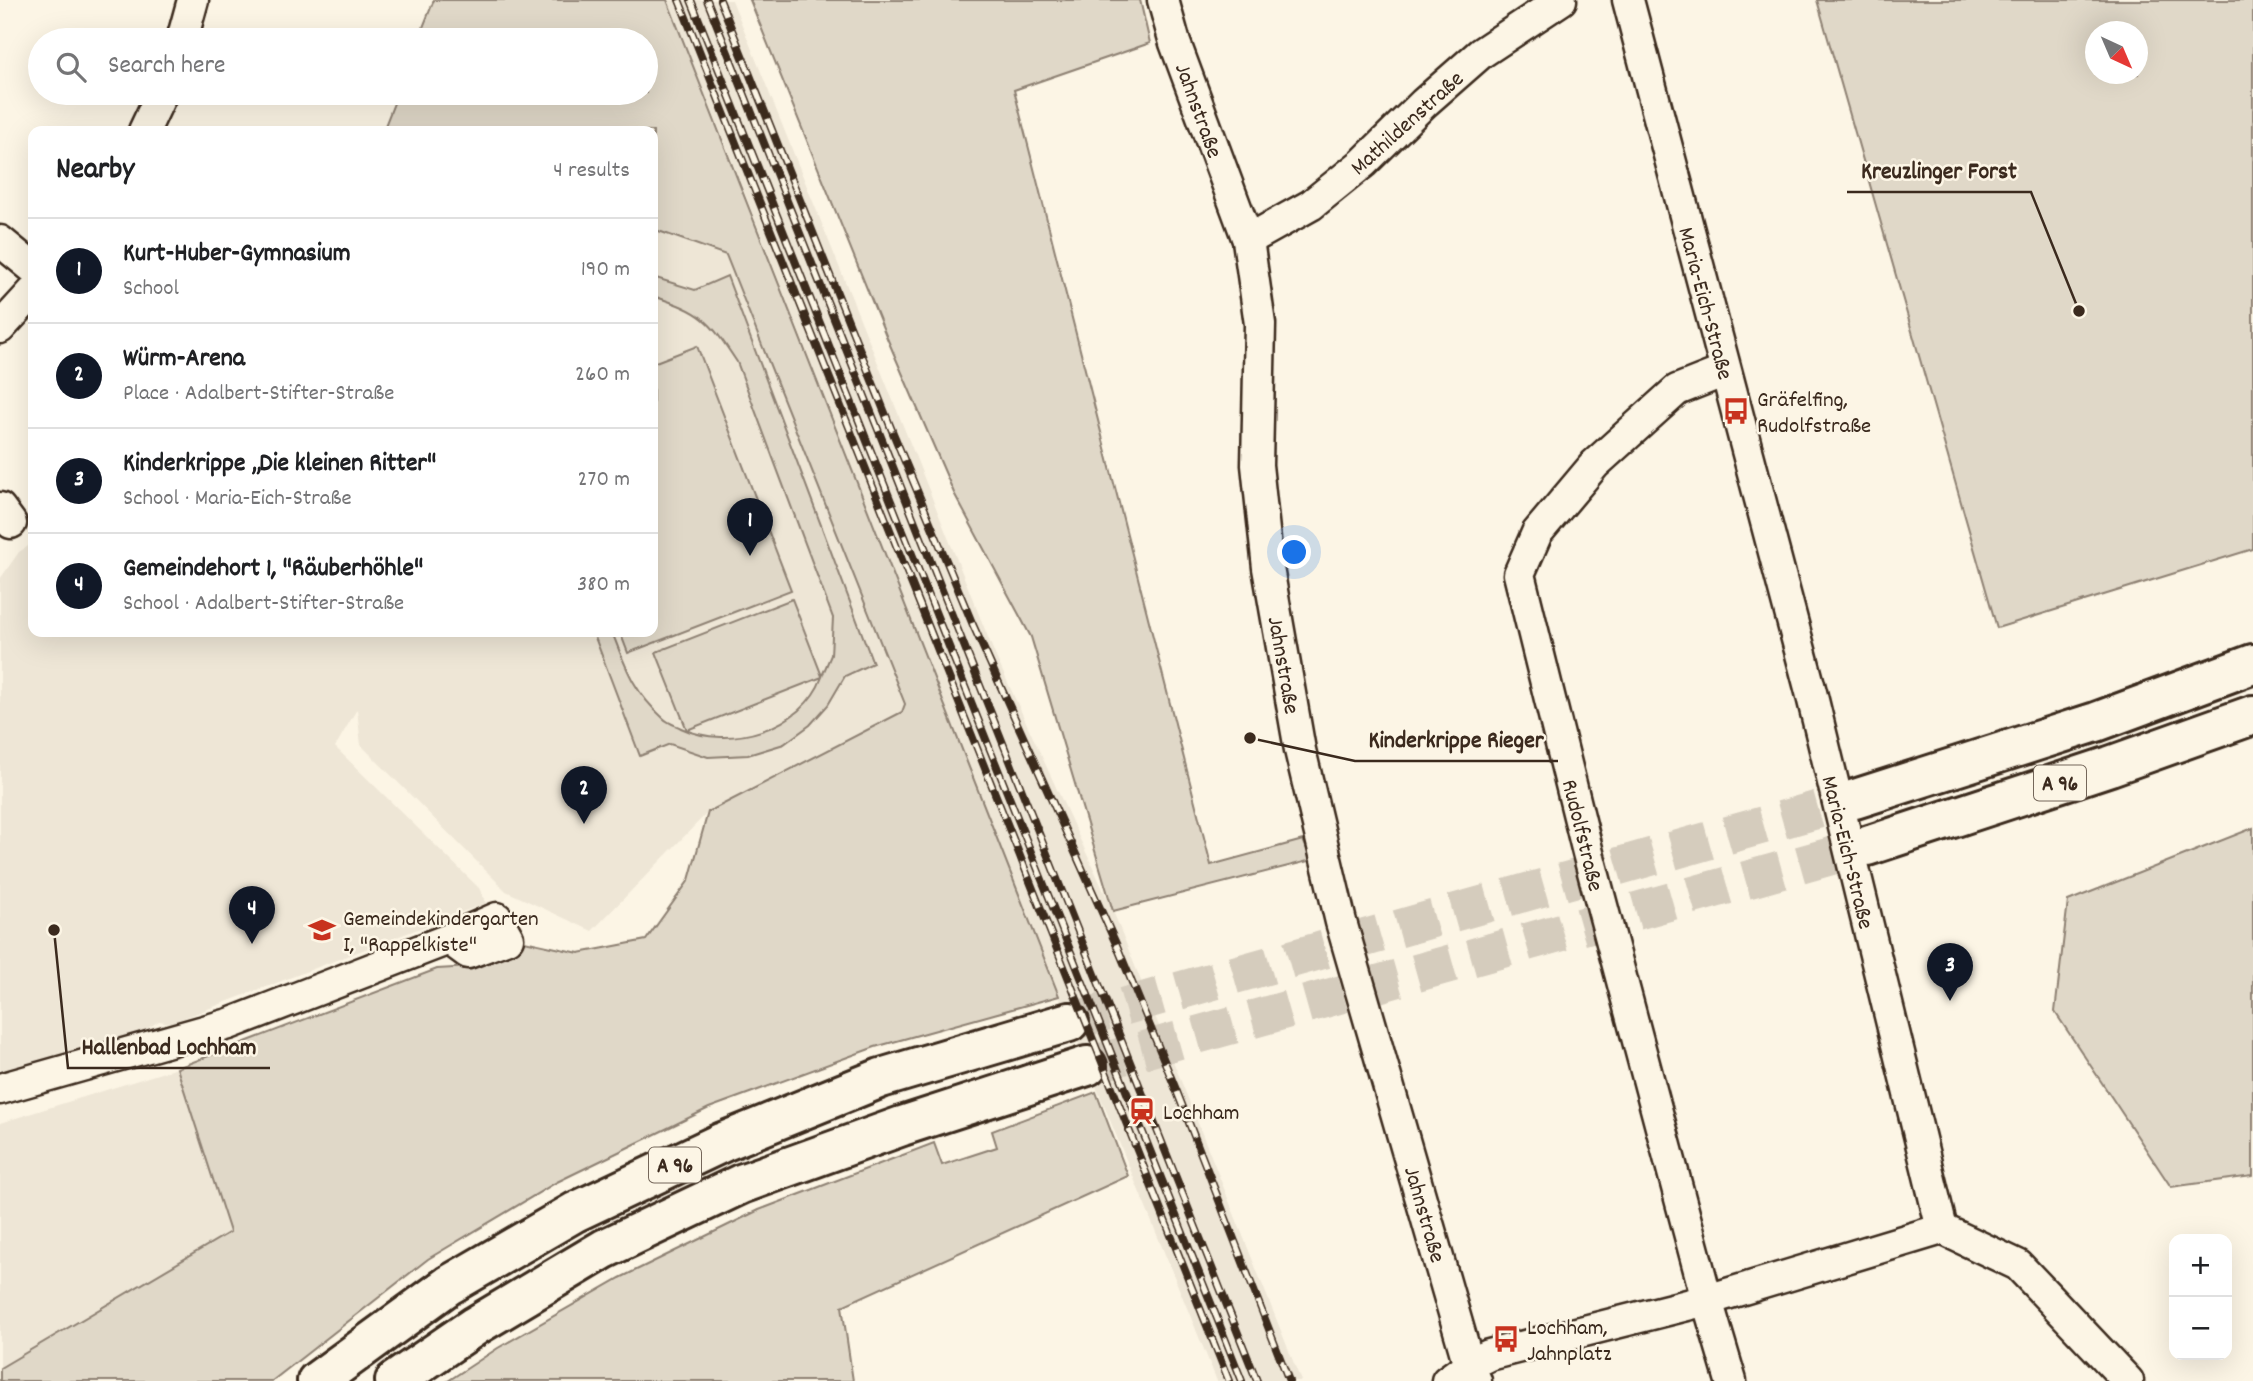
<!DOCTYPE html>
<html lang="en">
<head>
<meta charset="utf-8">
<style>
  body { margin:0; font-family:Dekko,sans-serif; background:#f2f2f2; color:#202124 }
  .controls { position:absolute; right:21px; bottom:21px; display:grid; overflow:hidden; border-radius:14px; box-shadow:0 7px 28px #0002 }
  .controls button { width:63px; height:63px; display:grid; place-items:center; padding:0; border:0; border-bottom:2px solid #e0e0e0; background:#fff; color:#202124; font:35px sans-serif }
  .compass { position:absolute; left:2085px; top:21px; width:63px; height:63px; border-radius:50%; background:#fff; box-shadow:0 7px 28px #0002; rotate:136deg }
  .you { position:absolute; left:1295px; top:553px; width:24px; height:24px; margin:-18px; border:5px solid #fff; border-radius:50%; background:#1a73e8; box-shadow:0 0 0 10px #1a73e833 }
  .badge { display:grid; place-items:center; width:46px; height:46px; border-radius:50%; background:#111827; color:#fff; font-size:23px; font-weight:700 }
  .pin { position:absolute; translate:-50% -58px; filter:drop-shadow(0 2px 4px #0008) }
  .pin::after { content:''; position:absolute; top:37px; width:24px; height:21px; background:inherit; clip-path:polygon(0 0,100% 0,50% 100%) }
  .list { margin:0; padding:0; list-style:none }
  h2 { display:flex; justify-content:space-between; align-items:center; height:91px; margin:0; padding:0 28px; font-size:30px }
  h2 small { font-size:23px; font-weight:400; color:#757577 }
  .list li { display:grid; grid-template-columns:46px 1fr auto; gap:21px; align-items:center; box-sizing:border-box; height:105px; padding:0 28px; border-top:2px solid #e0e0e0 }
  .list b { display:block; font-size:26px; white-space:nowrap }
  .list p { margin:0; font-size:23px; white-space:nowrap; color:#757577 }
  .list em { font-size:23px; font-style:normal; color:#757577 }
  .icon { flex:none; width:38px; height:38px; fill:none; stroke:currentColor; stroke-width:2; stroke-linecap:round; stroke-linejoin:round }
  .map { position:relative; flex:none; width:2253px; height:1381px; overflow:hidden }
  .search { position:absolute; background:#fff; box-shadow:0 7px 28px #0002; left:28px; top:28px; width:630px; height:77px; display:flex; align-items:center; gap:18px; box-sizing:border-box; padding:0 24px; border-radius:38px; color:#757577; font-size:26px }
  .panel { position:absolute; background:#fff; box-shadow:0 7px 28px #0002; left:28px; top:126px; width:630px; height:511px; border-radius:14px }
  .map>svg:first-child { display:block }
  .built { fill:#eee6d6 }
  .green { fill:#e0d8c8; stroke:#8e8173; stroke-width:2; fill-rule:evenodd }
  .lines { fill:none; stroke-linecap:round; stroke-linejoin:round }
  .highway-tunnel { stroke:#d5ccbd; stroke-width:38; stroke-dasharray:38 19; stroke-linecap:butt }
  .minor-casing { stroke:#3b2a1e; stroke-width:35 }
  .highway-casing { stroke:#3b2a1e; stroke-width:44 }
  .minor { stroke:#fcf5e5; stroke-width:30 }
  .highway { stroke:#fcf5e5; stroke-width:38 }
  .rail-casing { stroke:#3b2a1e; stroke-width:8 }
  .rail { stroke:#fcf5e5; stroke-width:5; stroke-dasharray:16; stroke-linecap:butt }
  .labels { text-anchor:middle; stroke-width:5; stroke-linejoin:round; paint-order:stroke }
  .shield { fill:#fcf5e5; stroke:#75675a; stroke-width:2 }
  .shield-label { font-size:21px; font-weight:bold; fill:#3b2a1e }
  .street-label { font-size:23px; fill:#3b2a1e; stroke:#fcf5e5 }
  .poi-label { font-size:23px; fill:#3b2a1e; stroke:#fcf5e5; text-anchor:start }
  .leader { fill:none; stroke:#3b2a1e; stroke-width:2.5 }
  .callout-dot { fill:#3b2a1e; stroke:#fcf5e5; stroke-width:2.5 }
  .callout-label { font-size:24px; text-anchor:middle; font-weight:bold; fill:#3b2a1e; stroke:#fcf5e5; stroke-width:5; stroke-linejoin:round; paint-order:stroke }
</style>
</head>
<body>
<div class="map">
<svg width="2253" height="1381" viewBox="0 0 2253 1381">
  <rect width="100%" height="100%" fill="#fcf5e5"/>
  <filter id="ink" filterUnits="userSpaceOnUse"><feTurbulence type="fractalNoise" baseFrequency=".0143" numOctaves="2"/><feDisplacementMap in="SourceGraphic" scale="14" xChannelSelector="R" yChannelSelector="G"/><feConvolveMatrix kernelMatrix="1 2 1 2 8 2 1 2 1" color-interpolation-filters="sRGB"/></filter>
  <g filter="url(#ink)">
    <g class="built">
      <polygon points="667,0 732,0 996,657 1113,911 1301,1381 1217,1381 1059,996 725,143"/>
      <polygon points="653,229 726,254 905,704 902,713 708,812 592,931 506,891 361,745 357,709 335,747 479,888 486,903 171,1023 159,1021 132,1038 0,1073 0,579 19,552 33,543 33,632 653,632"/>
      <polygon points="177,1068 230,1232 0,1368 0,1123"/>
    </g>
    <g class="green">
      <polygon points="434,0 667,0 1059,996 875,1047 709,1108 557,1182 428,1259 272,1381 0,1381 0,1368 230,1232 177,1068 437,969 471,967 520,940 579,953 646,940 689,880 708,812 902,712 905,704 726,255 653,229 653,131 383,131 398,93 646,93 646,40 418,40"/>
      <polygon points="750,0 1140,0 1150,43 1014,90 1211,865 1303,840 1312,860 1113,911 1031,637 954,493 887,338"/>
      <path d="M1817,0H2253V549L1997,628ZM2096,32H2138V74H2096Z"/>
      <path d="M727,276L873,663L845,676L828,705L810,725L784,744L748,755L708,757L670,744L640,756L593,632H612C626,668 633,691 663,718C668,723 675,725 681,728C729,751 803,729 822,677L687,730L656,652L792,599L822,676L831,655L833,618L737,362C709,319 702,312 653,296V277L695,290Z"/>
      <polygon points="697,346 791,590 628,653 620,632 653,632 653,363"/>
      <polygon points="2253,828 2253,1176 2171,1187 2055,1012 2068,901"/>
      <polygon points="1096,1092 1128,1176 842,1306 853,1381 448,1381 498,1348 620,1278 759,1210 934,1143 942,1165 997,1147 992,1131"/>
    </g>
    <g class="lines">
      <g class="highway-tunnel">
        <polyline points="1069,1022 1855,799"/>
        <polyline points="1087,1066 1867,846"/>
      </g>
      <defs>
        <g id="minor">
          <polyline points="1163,0 1175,43 1248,240 1260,324 1257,465 1268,568 1300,750 1341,922 1469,1365 1476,1381"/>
          <polyline points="182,40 193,0"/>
          <polyline points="144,131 162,93"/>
          <polyline points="1248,240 1311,205 1363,163 1424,103 1481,53 1561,0"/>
          <polyline points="0,241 33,268"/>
          <polyline points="0,328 33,292"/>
          <polyline points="1725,371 1677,390 1595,464 1537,533 1519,574 1588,853 1707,1300 1731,1381"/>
          <polyline points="0,508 11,523"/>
          <polyline points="0,1089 229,1024 449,939 497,918 508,938 468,953 449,939"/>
          <polyline points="1942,1229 2018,1265 2128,1381"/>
          <polyline points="1447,1381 1469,1365 1489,1355 1707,1300 1942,1229 1811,692 1628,0"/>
        </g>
        <g id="highway">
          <polyline points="1855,799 2096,722 2253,664"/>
          <polyline points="1867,846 2110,766 2253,715"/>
          <polyline points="317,1381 449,1285 575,1212 723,1142 881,1078 1069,1022"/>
          <polyline points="395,1381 475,1326 604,1249 741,1184 902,1126 1087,1066"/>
        </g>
      </defs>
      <use href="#minor" class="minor-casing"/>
      <use href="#highway" class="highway-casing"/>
      <use href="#minor" class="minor"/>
      <use href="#highway" class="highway"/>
      <defs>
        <g id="rail">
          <polyline points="679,0 1229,1381"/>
          <polyline points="691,0 1242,1381"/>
          <polyline points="707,0 1257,1381"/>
          <polyline points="720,0 893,433 973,625 1117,946 1177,1092 1289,1381"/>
        </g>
      </defs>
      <use href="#rail" class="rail-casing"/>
      <use href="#rail" class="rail"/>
    </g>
  </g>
  <defs>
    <symbol id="bus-bare" viewBox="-9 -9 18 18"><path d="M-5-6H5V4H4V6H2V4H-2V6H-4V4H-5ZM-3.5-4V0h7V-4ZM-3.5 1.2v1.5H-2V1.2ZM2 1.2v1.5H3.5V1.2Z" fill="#c8321e" stroke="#fcf5e5" stroke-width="2.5" paint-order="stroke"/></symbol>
    <symbol id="school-bare" viewBox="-9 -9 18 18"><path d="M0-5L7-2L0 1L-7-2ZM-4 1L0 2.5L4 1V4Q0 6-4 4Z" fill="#c8321e" stroke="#fcf5e5" stroke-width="2.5" paint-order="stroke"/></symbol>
    <symbol id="station-bare" viewBox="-9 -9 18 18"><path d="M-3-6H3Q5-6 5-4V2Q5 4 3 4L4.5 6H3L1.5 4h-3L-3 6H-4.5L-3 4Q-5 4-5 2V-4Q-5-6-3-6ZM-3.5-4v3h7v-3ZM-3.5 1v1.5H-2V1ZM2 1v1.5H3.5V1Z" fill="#c8321e" stroke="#fcf5e5" stroke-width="2.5" paint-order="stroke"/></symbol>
  </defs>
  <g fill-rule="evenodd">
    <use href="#bus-bare" x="1717" y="392" width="38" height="38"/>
    <use href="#school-bare" x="303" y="911" width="38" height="38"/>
    <use href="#station-bare" x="1123" y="1092" width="38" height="38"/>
    <use href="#bus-bare" x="1487" y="1320" width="38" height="38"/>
  </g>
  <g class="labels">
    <g class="shield">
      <rect x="2034" y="765.5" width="52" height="35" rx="5"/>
      <rect x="649" y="1147.5" width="52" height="35" rx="5"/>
    </g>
    <g class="shield-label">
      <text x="2060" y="790">A 96</text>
      <text x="675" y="1172">A 96</text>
    </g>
    <g class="street-label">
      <text transform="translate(1200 110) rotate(70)" y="8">Jahnstraße</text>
      <text transform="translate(1406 122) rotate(-42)" y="8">Mathildenstraße</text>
      <text transform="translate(1707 303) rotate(75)" y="8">Maria-Eich-Straße</text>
      <text transform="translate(1285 665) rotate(80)" y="8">Jahnstraße</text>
      <text transform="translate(1584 835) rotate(76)" y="8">Rudolfstraße</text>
      <text transform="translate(1849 852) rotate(76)" y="8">Maria-Eich-Straße</text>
      <text transform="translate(1426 1214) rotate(74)" y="8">Jahnstraße</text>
    </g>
    <g class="poi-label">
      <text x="1757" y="406">Gräfelfing,<tspan x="1757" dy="26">Rudolfstraße</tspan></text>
      <text x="343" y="925">Gemeindekindergarten<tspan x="343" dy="26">I, "Rappelkiste"</tspan></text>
      <text x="1163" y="1119">Lochham</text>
      <text x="1527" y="1334">Lochham,<tspan x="1527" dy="26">Jahnplatz</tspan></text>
    </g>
  </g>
  <path class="leader" d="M2079 311L2031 192H1847M1250 738L1355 761H1558M54 930L68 1068H270"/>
  <g class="callout-dot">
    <circle cx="2079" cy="311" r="7"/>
    <circle cx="1250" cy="738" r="7"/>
    <circle cx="54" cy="930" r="7"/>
  </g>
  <g class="callout-label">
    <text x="1939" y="178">Kreuzlinger Forst</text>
    <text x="1456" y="747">Kinderkrippe Rieger</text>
    <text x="169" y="1054">Hallenbad Lochham</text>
  </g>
</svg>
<div class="controls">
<button>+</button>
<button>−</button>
</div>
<svg class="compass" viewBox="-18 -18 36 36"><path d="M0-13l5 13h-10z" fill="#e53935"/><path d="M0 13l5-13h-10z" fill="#757577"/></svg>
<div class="you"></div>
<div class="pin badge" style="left:750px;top:556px">1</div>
<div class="pin badge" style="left:584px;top:824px">2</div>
<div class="pin badge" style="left:1950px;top:1001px">3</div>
<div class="pin badge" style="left:252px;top:944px">4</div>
<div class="search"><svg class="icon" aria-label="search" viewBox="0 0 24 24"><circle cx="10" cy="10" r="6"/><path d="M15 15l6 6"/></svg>Search here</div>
<section class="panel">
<h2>Nearby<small>4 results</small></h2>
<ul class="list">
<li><span class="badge">1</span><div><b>Kurt-Huber-Gymnasium</b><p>School</p></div><em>190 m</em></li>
<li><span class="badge">2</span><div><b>Würm-Arena</b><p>Place · Adalbert-Stifter-Straße</p></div><em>260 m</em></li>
<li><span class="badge">3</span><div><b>Kinderkrippe „Die kleinen Ritter&quot;</b><p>School · Maria-Eich-Straße</p></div><em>270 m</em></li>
<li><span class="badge">4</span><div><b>Gemeindehort 1, &quot;Räuberhöhle&quot;</b><p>School · Adalbert-Stifter-Straße</p></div><em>380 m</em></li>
</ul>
</section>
</div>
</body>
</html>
